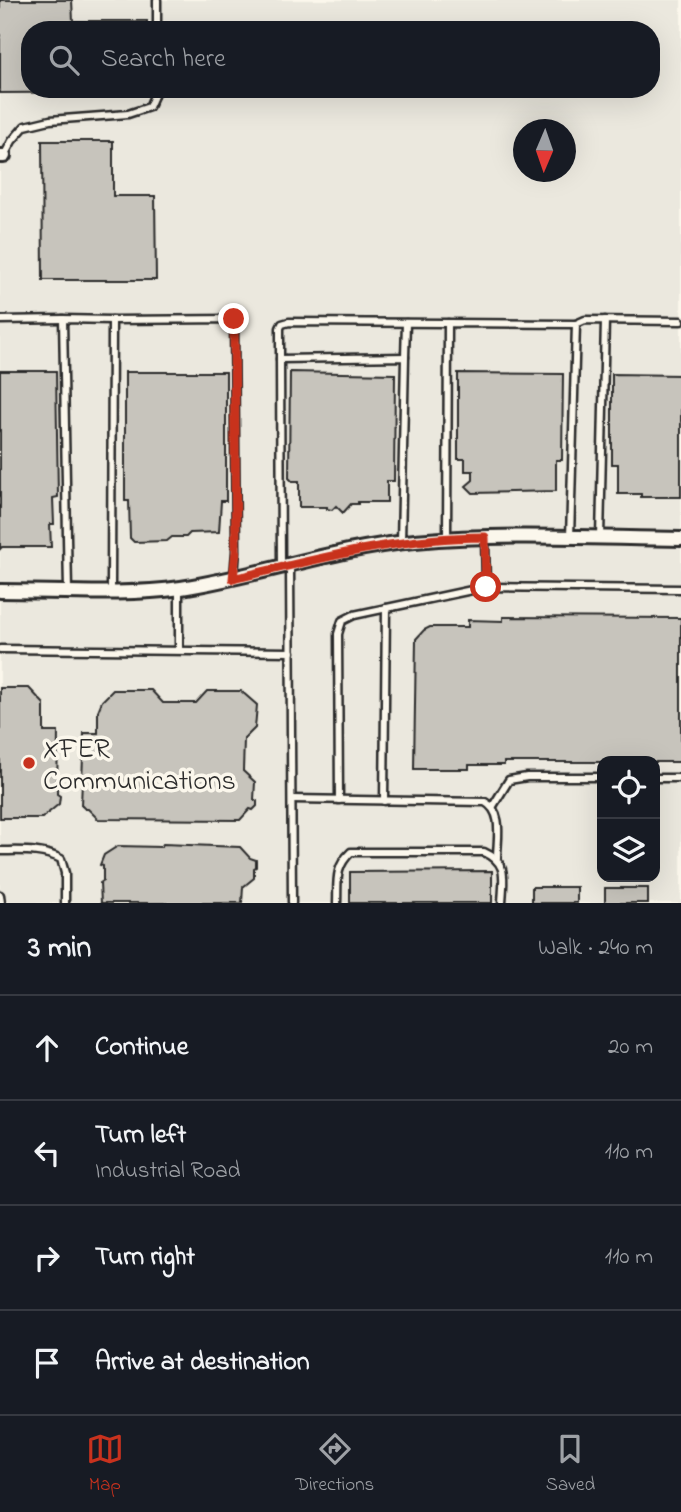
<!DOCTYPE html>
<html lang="en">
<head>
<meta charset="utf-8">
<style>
  body { margin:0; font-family:"Indie Flower",sans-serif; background:#20242c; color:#f1f3f6 }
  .controls { position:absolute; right:21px; bottom:21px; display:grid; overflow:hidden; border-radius:14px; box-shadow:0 7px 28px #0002 }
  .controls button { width:63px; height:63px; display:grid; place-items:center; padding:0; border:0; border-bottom:2px solid #363941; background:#171b24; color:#f1f3f6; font:35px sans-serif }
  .compass { position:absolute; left:513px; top:119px; width:63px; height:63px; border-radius:50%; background:#171b24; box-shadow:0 7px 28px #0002; rotate:182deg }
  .stop { position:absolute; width:21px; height:21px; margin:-16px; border:5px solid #c8321e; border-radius:50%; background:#fff }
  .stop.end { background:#c8321e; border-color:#fff; box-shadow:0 2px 7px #0008 }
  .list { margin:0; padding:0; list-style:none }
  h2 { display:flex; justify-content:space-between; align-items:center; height:91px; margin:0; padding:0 28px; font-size:30px }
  h2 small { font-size:23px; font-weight:400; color:#9ea1a6 }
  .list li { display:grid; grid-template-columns:46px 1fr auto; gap:21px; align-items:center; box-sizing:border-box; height:105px; padding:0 28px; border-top:2px solid #363941 }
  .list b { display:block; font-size:26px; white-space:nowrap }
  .list p { margin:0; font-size:23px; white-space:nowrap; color:#9ea1a6 }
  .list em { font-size:23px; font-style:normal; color:#9ea1a6 }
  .icon { flex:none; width:38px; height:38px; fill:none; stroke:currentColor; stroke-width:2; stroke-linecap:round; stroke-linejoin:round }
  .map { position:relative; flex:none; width:681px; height:903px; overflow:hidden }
  .search { position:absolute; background:#171b24; box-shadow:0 7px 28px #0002; left:21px; right:21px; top:21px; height:77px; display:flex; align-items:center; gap:18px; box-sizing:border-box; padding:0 24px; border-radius:28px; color:#9ea1a6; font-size:26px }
  .sheet { height:511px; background:#171b24 }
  nav { display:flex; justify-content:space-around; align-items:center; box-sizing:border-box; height:98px; border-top:2px solid #363941; background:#171b24; font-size:19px; color:#9ea1a6 }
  nav a { display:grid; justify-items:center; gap:4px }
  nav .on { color:#c8321e }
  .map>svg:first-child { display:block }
  .built { fill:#ebe8de; fill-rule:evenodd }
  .building { fill:#c7c4bc; stroke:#2b2b2b; stroke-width:2 }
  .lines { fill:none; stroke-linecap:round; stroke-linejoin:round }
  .lane-casing { stroke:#2b2b2b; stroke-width:11 }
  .street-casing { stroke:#2b2b2b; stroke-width:18 }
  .lane { stroke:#fbf7ec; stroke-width:6 }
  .street { stroke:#fbf7ec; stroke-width:12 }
  .route { stroke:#c8321e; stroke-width:9 }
  .poi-dot { fill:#c8321e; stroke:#fbf7ec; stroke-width:2.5 }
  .labels { text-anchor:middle; stroke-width:7; stroke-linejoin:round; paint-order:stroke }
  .poi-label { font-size:28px; fill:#2b2b2b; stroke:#fbf7ec; text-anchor:start }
</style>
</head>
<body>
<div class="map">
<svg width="681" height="903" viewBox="0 0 681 903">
  <rect width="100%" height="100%" fill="#fbf7ec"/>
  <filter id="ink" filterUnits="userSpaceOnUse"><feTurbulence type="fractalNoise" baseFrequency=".0143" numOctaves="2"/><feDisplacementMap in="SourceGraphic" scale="14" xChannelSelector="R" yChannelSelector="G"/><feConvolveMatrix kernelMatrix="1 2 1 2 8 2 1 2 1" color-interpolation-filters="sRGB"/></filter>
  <g filter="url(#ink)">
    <path class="built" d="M0,0H681V903H0ZM30,30H651V89H30ZM524,130H566V172H524ZM602,761H655V877H602Z"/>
    <g class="building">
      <polygon points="0,0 72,0 73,21 147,21 147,30 30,30 30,89 148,89 148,92 0,93"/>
      <polygon points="42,141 113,141 113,196 155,196 156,280 43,280"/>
      <polygon points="0,371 56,371 58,497 53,498 54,524 50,524 51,547 2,547 0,549"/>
      <polygon points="125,372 226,372 226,501 221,501 219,532 190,533 186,537 172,537 167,541 134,542 130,538 129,501 125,501"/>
      <polygon points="290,372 395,374 394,481 387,481 387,502 358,502 358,504 351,504 343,513 336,506 332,510 327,509 327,507 299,507 299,481 292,481 289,478"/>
      <polygon points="458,373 563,374 562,460 556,460 556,491 473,493 466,486 473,480 473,471 465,471 465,459 458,459"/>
      <polygon points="612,374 681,375 681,497 641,497 641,494 618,494 618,464 612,464"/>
      <polygon points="503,617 681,618 681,762 504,762 504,765 469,765 469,769 414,769 416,639 424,630 430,627 468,627 468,620 503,621"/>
      <polygon points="0,688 29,688 44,704 44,732 58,732 57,794 60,796 59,804 42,818 0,818"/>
      <polygon points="113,690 151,690 163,703 196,703 207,691 241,691 257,705 255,728 244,739 243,771 255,782 254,800 257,801 257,806 253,810 250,809 240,820 98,819 88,809 85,809 81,805 84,733 98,733 98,711 102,701"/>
      <polygon points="163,844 240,847 250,858 256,860 256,867 254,868 254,878 243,887 242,903 101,903 100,883 103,881 103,866 100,865 104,855 118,846 161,847"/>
      <polygon points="492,871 492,903 350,903 350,872"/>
      <rect x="532" y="887" width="45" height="16"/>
      <rect x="605" y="888" width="43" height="15"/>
    </g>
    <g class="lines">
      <defs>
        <g id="lane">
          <polyline points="157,0 157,30"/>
          <polyline points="4,156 12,141 25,126 50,120 128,114 149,107 157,89"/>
          <polyline points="0,320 63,319"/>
          <polyline points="405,357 406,323"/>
          <polyline points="280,359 280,328 282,324 289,322 448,323"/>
          <polyline points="485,537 486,587"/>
          <polyline points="570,538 576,324 585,320 681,321"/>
          <polyline points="600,538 605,320"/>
          <polyline points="447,539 448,323 576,324"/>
          <polyline points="290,565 292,903"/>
          <polyline points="281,567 280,359 405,357 401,542"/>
          <polyline points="68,591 63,319 112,320"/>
          <polyline points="111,591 112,320 234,319 236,551 234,577"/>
          <polyline points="0,649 291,652"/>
          <polyline points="179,650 179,588"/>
          <polyline points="655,778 681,778"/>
          <path d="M292,799L485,802C504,812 497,839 497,858"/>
          <polyline points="339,800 338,634 342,621 354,615 486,587 681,589"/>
          <polyline points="384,801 386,608"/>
          <polyline points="493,806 509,780 527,777 602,777"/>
          <path d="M0,851C21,851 42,849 61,859L65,873V903"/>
          <polyline points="0,895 1,903"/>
          <path d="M337,903C338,882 334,868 351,852H484C509,863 503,879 502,903"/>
        </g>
        <g id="street">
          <polyline points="0,156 4,156"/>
          <path d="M0,591C58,591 124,596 181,588C260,576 335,548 415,541C503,533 593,538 681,539"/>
        </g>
      </defs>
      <use href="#lane" class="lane-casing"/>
      <use href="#street" class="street-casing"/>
      <use href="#lane" class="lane"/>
      <use href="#street" class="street"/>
    </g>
  </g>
  <g class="lines" filter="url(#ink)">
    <path class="route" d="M234,319L236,551L233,579C317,559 398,537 485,537L486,587"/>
  </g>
  <circle class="poi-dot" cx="29" cy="763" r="7"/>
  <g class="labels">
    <g class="poi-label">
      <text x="43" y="757">XFER<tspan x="43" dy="32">Communications</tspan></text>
    </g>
  </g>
</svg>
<div class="controls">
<button><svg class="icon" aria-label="locate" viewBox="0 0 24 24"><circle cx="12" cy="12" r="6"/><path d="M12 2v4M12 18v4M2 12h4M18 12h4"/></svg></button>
<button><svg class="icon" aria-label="layers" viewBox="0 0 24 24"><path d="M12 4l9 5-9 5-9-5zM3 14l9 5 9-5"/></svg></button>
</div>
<svg class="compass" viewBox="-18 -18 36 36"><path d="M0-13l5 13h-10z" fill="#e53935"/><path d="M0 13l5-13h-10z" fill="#9ea1a6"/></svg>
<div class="stop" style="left:486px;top:587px"></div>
<div class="stop end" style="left:234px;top:319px"></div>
<div class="search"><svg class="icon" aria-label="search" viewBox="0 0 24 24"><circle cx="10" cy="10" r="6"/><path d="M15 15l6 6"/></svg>Search here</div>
</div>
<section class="sheet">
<h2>3 min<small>Walk · 240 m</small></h2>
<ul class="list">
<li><svg class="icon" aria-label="ahead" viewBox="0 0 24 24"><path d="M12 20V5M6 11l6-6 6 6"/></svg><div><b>Continue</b></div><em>20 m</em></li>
<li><svg class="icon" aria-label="left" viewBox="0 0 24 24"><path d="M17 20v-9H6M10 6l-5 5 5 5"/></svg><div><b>Turn left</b><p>Industrial Road</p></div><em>110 m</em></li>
<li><svg class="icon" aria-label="right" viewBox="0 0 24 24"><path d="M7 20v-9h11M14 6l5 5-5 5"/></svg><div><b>Turn right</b></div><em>110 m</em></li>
<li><svg class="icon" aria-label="arrive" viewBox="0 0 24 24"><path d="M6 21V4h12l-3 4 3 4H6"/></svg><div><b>Arrive at destination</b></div></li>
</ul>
</section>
<nav>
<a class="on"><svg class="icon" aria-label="map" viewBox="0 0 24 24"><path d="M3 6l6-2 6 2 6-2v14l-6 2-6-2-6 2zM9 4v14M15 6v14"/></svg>Map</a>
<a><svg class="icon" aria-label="directions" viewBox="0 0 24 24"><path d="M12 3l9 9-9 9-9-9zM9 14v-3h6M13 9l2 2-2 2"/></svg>Directions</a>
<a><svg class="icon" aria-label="saved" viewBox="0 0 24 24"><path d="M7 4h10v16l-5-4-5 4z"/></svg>Saved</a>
</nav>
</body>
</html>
